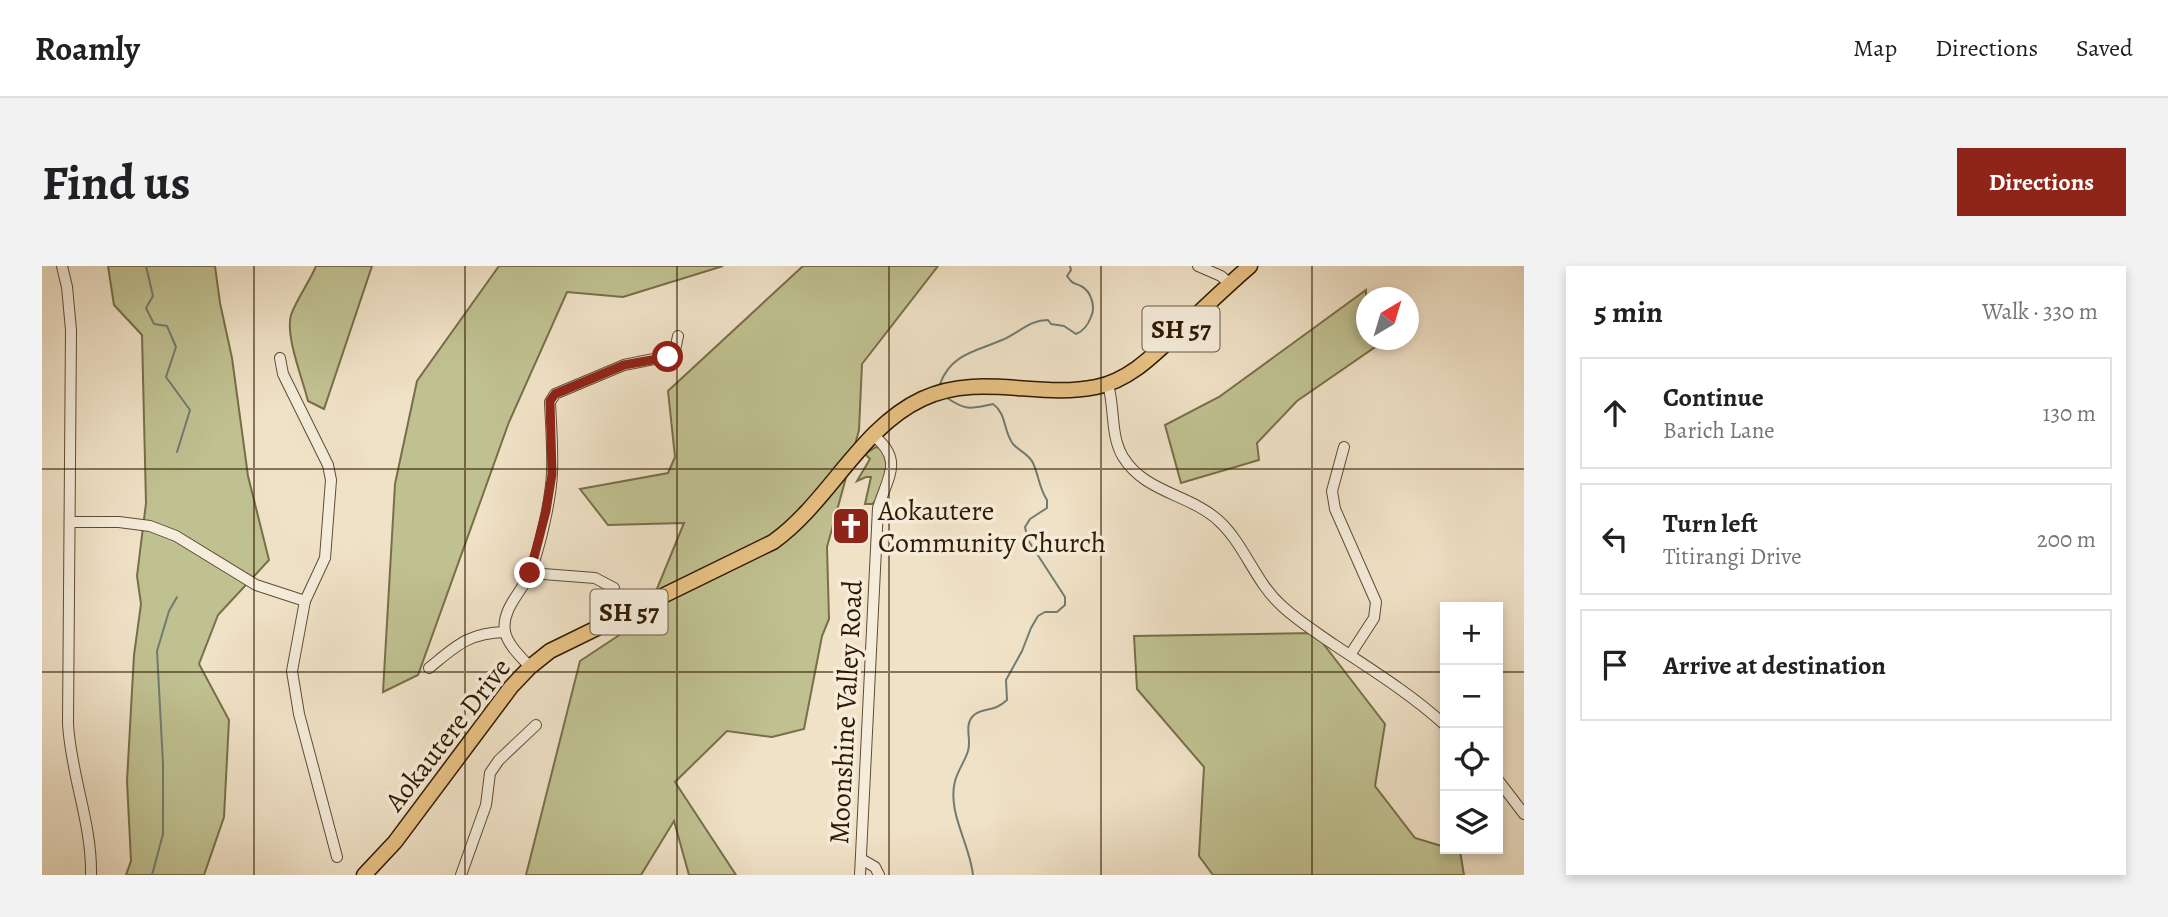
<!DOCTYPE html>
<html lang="en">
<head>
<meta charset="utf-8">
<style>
  body { margin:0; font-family:Alegreya,serif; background:#f2f2f2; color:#202124 }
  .controls { position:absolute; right:21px; bottom:21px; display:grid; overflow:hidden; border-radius:0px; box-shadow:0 4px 10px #0003 }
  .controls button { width:63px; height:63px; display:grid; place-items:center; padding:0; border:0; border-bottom:2px solid #e0e0e0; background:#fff; color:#202124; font:35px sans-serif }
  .compass { position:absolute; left:1314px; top:21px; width:63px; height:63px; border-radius:50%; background:#fff; box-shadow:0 4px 10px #0003; rotate:38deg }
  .stop { position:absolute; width:21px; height:21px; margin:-16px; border:5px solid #8f2418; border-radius:50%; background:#fff }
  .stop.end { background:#8f2418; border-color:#fff; box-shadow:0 2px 7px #0008 }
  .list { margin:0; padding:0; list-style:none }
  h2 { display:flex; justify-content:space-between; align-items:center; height:91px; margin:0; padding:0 28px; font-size:30px }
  h2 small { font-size:23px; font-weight:400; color:#757577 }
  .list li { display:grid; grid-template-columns:46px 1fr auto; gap:21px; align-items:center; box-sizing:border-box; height:112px; margin:0 14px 14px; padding:0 14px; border:2px solid #e0e0e0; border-radius:0px }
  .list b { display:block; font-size:26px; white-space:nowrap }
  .list p { margin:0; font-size:23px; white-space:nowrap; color:#757577 }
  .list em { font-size:23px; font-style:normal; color:#757577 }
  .icon { flex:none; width:38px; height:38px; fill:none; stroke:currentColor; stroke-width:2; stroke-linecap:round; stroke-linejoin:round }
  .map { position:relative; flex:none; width:1482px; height:609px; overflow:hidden; border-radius:0px }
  header { display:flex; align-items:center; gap:42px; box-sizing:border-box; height:98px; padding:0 35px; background:#fff; border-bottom:2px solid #e0e0e0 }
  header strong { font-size:33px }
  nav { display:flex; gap:38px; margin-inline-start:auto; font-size:24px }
  .intro { display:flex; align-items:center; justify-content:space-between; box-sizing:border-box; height:168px; padding:0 42px }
  h1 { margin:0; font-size:49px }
  .button { padding:18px 32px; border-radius:0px; background:#8f2418; color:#fff; font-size:24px; font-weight:700 }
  main { display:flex; gap:42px; padding:0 42px }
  aside { flex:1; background:#fff; border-radius:0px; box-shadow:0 4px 10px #0003 }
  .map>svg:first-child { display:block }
  .green { fill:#c0c191; stroke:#786e48; stroke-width:2 }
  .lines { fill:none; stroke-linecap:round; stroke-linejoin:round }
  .stream { stroke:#717b71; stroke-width:2 }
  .minor-casing { stroke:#5f4c32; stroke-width:12 }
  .highway-casing { stroke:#2f1a00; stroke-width:17 }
  .minor { stroke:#f5ecdb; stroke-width:10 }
  .highway { stroke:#e8c184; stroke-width:14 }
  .route { stroke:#8f2418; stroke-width:9 }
  .grid { fill:none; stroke:#2f1a00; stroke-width:2; stroke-opacity:0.55 }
  .labels { text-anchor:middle; stroke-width:7; stroke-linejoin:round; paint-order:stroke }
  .shield { fill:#f5ecdb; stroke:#6a5942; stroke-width:2 }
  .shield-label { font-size:26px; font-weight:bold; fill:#2f1a00 }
  .poi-label { font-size:28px; fill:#2f1a00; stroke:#f5ecdb; text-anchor:start }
  .street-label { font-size:28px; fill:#2f1a00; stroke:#f5ecdb }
</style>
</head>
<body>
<header>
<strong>Roamly</strong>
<nav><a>Map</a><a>Directions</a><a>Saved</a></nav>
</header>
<div class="intro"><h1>Find us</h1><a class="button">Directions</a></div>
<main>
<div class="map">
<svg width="1482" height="609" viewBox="0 0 1482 609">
  <rect width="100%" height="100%" fill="#f0e2c7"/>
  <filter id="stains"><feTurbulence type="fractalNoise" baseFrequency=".00286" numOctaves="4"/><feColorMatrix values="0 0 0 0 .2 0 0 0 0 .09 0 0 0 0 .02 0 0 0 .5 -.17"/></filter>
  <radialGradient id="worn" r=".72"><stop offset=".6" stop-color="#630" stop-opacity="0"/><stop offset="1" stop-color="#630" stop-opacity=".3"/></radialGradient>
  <g class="green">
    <polygon points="66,0 173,0 178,37 190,92 206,210 227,294 176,349 157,398 187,454 182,551 162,609 84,609 89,595 85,515 92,389 99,338 95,310 104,237 100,69 72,39"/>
    <path d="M274,0H330L282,143L266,135C261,114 243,70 249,49C255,32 267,17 274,0Z"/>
    <polygon points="457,0 681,0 581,31 525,26 467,156 376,409 341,426 353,218 375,115"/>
    <polygon points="761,0 896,0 820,98 817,164 785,281 787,353 780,370 762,463 730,471 685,465 633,516 694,609 647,609 632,555 599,609 484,609 538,395 603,352 642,257 566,259 538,223 626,207 633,191 626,125"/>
    <polygon points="1324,24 1324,74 1335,74 1336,79 1255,135 1215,177 1217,194 1139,217 1123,159 1177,131"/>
    <polygon points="834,181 840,183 847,200 835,234 830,238 823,238 829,211 824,211 815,215 828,193 823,188"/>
    <polygon points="1273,367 1343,458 1333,520 1373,572 1403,581 1403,583 1418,585 1422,609 1171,609 1157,590 1162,501 1095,423 1092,370"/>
  </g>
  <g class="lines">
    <g class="stream">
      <polyline points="104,0 111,30 104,42 112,58 125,60 134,81 124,111 148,144 135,186"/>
      <path d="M898,118C909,87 936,85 960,74C977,67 987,54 1006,54L1009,58L1022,60L1034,68C1042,65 1046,59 1049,51C1054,41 1049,25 1039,20C1032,16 1032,20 1025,10L1029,4L1028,0"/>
      <path d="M905,132C925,145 928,143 951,138C965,148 961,165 971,178C977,185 987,188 991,197C997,210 997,222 1005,234V242L988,253L983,261L986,274L1023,331V339L1015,346H1003L996,350L989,362L980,385L964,414L965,434C951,447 942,441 932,449C921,459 930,473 926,485C923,495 916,504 913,515C905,547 928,578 931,609"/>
      <polyline points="110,609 121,568 121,498 115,385 127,345 135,331"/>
    </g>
    <defs>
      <g id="minor">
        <path d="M20,0L25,21L29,64L26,458C29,510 50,557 49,609"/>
        <polyline points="1156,0 1179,10 1188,18"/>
        <polyline points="238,92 241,108 286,199 289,214 283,292 263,335 250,405 257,448 295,591"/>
        <path d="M1066,119C1073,142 1068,169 1081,191C1103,227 1148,228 1177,255C1203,279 1213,316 1240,340C1256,355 1274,366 1291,378C1330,404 1369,428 1403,459"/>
        <polyline points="1302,181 1290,225 1293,243 1334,336 1332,352 1308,389"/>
        <polyline points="28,256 77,256 108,260 134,270 214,319 263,335"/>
        <polyline points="488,307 553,312 572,322"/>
        <path d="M488,401C479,391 466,379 463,366C459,343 480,326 488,307C498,281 509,234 510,206C511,183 509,159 508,136L513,128L582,99L632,89L636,70"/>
        <path d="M387,402C414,380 426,367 463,366"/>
        <polyline points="1456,514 1482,548"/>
        <polyline points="819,593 833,601 837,609"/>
        <polyline points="419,609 444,539 448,507 457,494 494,459"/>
        <path d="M818,609L836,242C846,210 862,194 831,169"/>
      </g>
      <path id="highway" d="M322,609L353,576L469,421L488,401L508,385L731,276C787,236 818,162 880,133C937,106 996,133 1054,121C1091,114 1118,82 1145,58C1166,38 1186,19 1208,0"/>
    </defs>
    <use href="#minor" class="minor-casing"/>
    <use href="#highway" class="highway-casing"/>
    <use href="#minor" class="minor"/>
    <use href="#highway" class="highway"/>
  </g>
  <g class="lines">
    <polyline class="route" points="488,307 504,245 510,208 508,135 513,128 582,99 626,91"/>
  </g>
  <path class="grid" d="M212,0V609M423,0V609M635,0V609M847,0V609M1059,0V609M1270,0V609M0,203H1482M0,406H1403M1456,406H1482"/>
  <defs>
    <symbol id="church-square" viewBox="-11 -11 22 22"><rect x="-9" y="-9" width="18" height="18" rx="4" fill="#8f2418" stroke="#f5ecdb"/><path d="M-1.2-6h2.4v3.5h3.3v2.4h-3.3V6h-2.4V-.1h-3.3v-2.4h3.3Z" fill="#fff"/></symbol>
  </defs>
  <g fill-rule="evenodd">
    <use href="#church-square" x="787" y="238" width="44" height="44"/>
  </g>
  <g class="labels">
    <g class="shield">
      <rect x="1100.5" y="40.5" width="77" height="45" rx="5"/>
      <rect x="548.5" y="323.5" width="77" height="45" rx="5"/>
    </g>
    <g class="shield-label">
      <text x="1139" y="72">SH 57</text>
      <text x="587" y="355">SH 57</text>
    </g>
    <g class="poi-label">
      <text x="836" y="254">Aokautere<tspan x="836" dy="32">Community Church</tspan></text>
    </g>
    <g class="street-label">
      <text transform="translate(803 446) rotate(-87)" y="10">Moonshine Valley Road</text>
      <text transform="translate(405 468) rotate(-52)" y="10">Aokautere Drive</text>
    </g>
  </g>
  <rect width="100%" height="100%" filter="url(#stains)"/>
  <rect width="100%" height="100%" fill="url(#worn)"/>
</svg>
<div class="controls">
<button>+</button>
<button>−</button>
<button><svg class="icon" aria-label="locate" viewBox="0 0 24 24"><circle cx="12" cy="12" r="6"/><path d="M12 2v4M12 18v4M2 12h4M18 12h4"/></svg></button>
<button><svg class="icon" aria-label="layers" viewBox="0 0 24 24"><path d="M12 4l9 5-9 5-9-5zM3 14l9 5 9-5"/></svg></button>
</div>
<svg class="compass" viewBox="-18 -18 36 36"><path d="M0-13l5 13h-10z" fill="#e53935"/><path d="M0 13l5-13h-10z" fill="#757577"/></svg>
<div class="stop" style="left:626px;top:91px"></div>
<div class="stop end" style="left:488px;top:307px"></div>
</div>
<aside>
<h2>5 min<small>Walk · 330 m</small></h2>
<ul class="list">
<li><svg class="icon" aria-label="ahead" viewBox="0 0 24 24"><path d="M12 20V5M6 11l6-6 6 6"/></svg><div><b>Continue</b><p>Barich Lane</p></div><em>130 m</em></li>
<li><svg class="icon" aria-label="left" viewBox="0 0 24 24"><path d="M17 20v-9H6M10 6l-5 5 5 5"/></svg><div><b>Turn left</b><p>Titirangi Drive</p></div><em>200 m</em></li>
<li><svg class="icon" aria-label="arrive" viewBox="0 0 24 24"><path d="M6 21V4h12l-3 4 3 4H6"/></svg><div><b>Arrive at destination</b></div></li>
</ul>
</aside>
</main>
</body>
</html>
